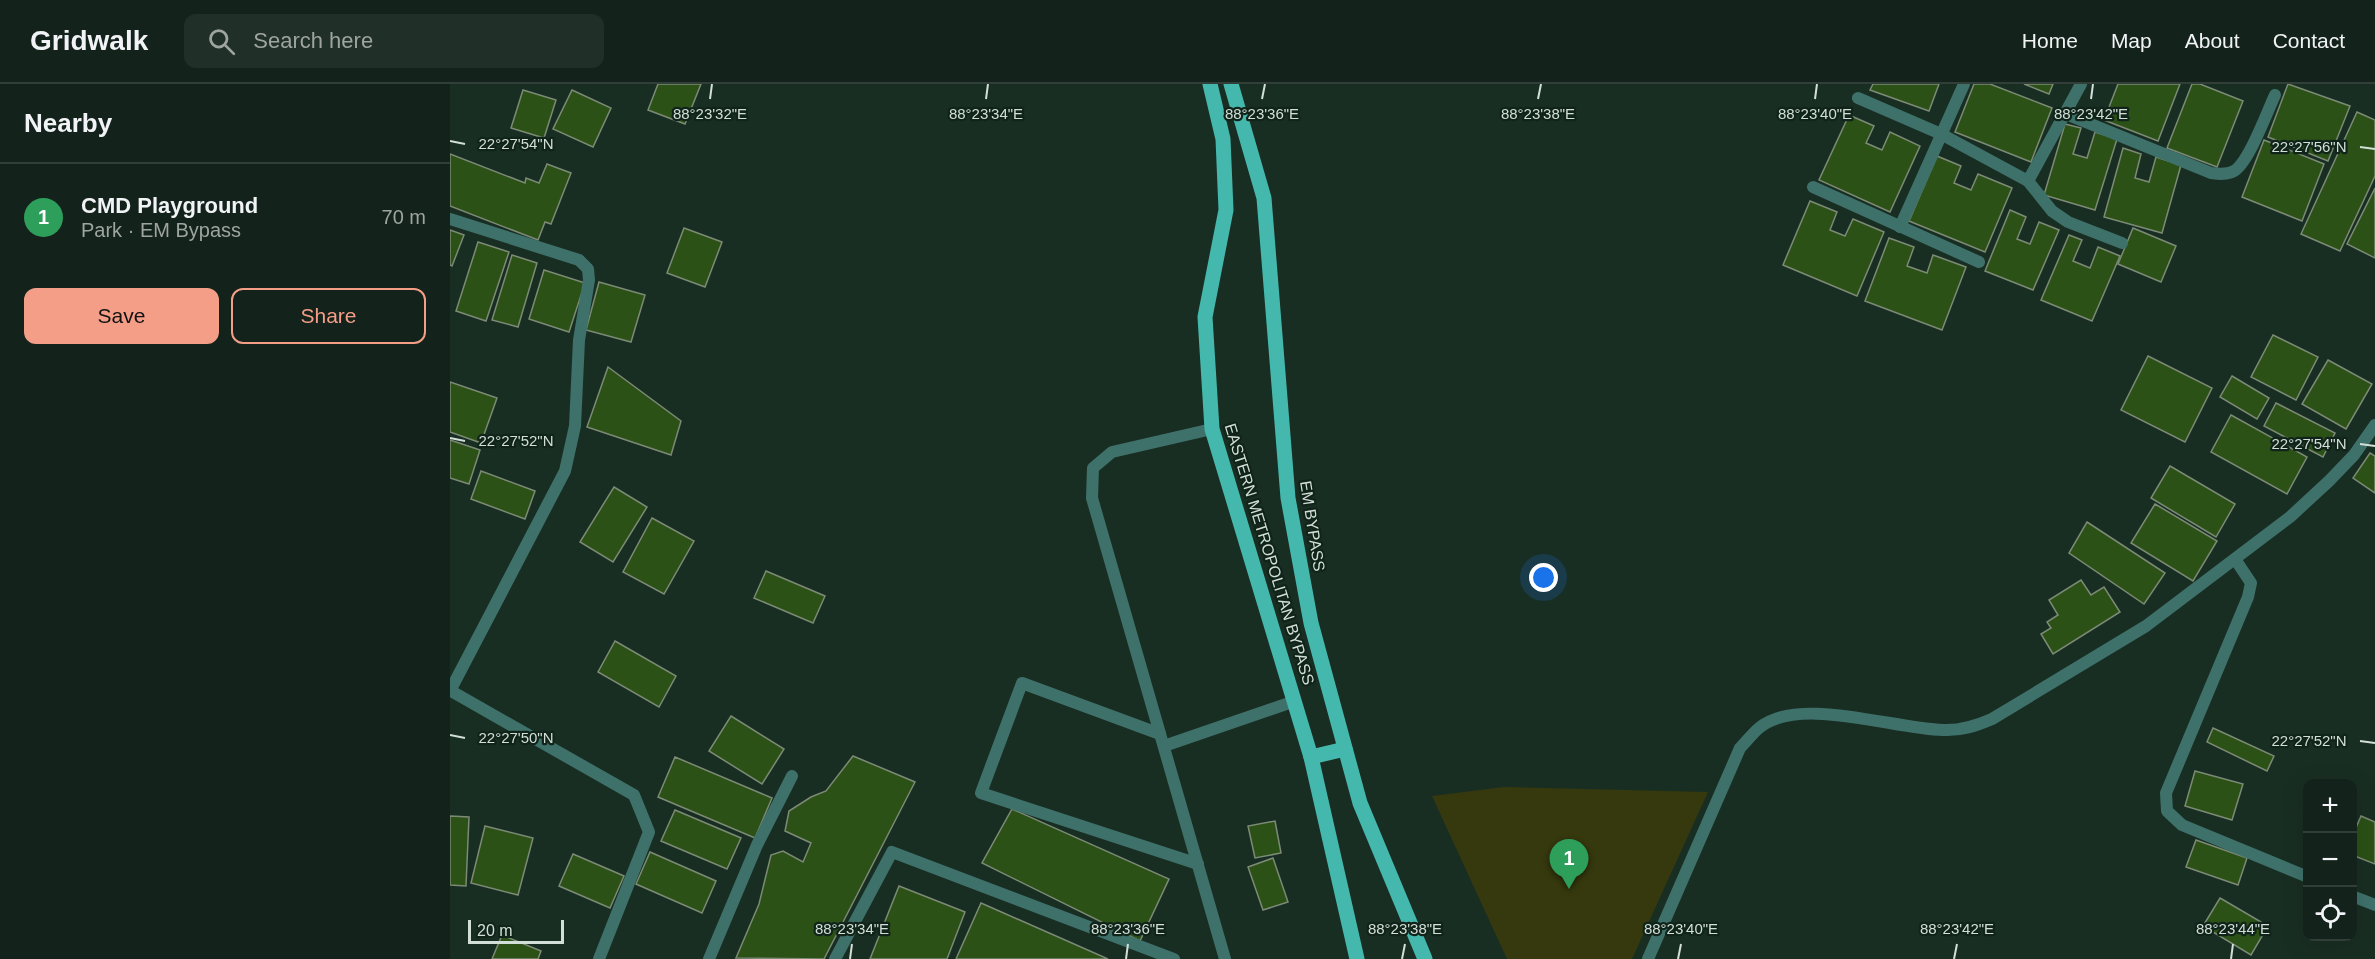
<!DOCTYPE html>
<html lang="en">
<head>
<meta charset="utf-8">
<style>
  body { margin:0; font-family:Helvetica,sans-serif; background:#202f27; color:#f1f3f6 }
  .controls { position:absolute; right:18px; bottom:18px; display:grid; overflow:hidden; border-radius:12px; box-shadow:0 6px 24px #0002 }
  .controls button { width:54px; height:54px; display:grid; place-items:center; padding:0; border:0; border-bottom:2px solid #323f39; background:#13221a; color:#f1f3f6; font:30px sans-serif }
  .scale { position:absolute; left:18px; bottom:15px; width:96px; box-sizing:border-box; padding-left:6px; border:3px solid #d2dfd8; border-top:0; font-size:16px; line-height:21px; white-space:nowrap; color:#d2dfd8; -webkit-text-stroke:4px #10241a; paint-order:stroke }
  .you { position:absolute; left:1094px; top:494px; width:21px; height:21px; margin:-15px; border:4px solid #fff; border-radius:50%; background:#1a73e8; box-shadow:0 0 0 9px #1a73e833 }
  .badge { display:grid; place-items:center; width:39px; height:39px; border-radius:50%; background:#f49e87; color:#fff; font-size:20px; font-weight:700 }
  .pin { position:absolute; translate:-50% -50px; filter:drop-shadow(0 2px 3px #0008) }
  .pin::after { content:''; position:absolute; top:32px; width:21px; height:18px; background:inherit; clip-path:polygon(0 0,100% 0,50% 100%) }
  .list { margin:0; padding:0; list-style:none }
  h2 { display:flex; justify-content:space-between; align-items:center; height:78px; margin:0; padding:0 24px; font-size:26px }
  h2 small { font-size:20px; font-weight:400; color:#9da4a2 }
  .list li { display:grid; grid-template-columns:39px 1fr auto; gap:18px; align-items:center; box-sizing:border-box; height:108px; padding:0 24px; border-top:2px solid #323f39 }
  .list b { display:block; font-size:22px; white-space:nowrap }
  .list p { margin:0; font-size:20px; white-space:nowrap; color:#9da4a2 }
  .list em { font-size:20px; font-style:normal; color:#9da4a2 }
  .actions { display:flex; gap:12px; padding:18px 24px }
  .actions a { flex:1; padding:14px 0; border:2px solid #f49e87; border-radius:12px; text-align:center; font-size:21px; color:#f49e87 }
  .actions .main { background:#f49e87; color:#111 }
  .icon { flex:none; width:33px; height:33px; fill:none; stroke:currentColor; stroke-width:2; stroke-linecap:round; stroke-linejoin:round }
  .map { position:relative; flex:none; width:1925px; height:875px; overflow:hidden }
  header { display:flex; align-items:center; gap:36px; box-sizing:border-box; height:84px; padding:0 30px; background:#13221a; border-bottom:2px solid #323f39 }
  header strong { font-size:28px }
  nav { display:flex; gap:33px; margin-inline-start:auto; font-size:21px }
  .search { width:420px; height:54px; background:#202f27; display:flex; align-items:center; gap:15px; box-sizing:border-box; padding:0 21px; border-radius:12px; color:#9da4a2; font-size:22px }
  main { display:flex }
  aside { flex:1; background:#13221a }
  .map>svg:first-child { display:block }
  .green { fill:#36380d }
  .building { fill:#2b5116; stroke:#7c8a76; stroke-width:1.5 }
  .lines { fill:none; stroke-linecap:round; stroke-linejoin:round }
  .street { stroke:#3f716b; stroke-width:12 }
  .primary { stroke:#45b8ad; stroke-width:15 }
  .ticks { fill:none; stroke:#d2dfd8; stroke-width:2 }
  .labels { text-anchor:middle; stroke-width:4.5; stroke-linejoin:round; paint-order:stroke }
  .street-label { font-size:16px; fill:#d2dfd8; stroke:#10241a }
  .ticks-label { font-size:15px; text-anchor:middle; fill:#d2dfd8; stroke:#10241a; stroke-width:4.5; stroke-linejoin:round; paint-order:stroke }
</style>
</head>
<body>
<header>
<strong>Gridwalk</strong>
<div class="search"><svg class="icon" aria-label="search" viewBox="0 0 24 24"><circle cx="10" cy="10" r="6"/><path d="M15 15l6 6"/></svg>Search here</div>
<nav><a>Home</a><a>Map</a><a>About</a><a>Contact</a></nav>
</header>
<main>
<aside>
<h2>Nearby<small></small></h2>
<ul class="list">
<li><span class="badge" style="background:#2e9e5b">1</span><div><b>CMD Playground</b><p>Park · EM Bypass</p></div><em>70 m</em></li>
</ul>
<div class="actions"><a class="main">Save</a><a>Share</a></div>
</aside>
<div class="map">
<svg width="1925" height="875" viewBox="0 0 1925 875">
  <rect width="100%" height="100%" fill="#192e23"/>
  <polygon class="green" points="1054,703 1258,708 1182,875 1057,875 982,712"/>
  <g class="building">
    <polygon points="208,0 251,0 235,40 198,26"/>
    <polygon points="1423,0 1489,0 1479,27 1420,6"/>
    <polygon points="1524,0 1540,0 1602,24 1581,78 1505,48"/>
    <polygon points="1574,0 1603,0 1599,10"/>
    <polygon points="1668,0 1730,0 1708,57 1654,36"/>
    <polygon points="1742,0 1750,0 1793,17 1767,83 1717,64"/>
    <polygon points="1838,0 1900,22 1878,77 1818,53"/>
    <polygon points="73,6 106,16 94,54 61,44"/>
    <polygon points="122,6 161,24 143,63 103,45"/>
    <polygon points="1907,28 1925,36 1925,92 1890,167 1851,150"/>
    <polygon points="1399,31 1424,42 1416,59 1432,66 1440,48 1470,62 1440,128 1369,96"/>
    <polygon points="1615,40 1631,44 1623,70 1637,74 1645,48 1667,55 1645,126 1594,111"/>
    <polygon points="1814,56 1874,80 1852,137 1792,113"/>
    <polygon points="1673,64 1691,70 1685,94 1699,98 1706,73 1731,81 1712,149 1654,133"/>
    <polygon points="0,70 75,99 76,94 89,99 97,80 121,89 101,140 95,138 88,156 0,122"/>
    <polygon points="1487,72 1511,82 1504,99 1521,106 1528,90 1562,104 1535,168 1459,137"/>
    <polygon points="1925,104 1925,174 1897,160"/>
    <polygon points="1360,117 1387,128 1380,146 1395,152 1403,135 1434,148 1407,212 1333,181"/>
    <polygon points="1560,126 1576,133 1567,155 1580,160 1589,138 1609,146 1583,206 1535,187"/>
    <polygon points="234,144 272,158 255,203 217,189"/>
    <polygon points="1683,144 1726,162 1711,198 1668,180"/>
    <polygon points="0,146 14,151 2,182 0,181"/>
    <polygon points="1619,151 1632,156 1623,177 1640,184 1648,163 1670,172 1642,237 1591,216"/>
    <polygon points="1439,154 1464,163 1457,182 1477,189 1483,171 1516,183 1492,246 1415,217"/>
    <polygon points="28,158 59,168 36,237 6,227"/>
    <polygon points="62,171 87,179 68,243 42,236"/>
    <polygon points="94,186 135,199 119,248 79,235"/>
    <polygon points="149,198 195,211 181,258 136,246"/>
    <polygon points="1823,251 1868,273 1846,316 1801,293"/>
    <polygon points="1698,272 1762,304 1735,358 1671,326"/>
    <polygon points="1878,276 1922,300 1896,345 1852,320"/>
    <polygon points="158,283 231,337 221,371 137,343"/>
    <polygon points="1782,292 1819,314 1807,335 1770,313"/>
    <polygon points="0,298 47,314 31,359 0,348"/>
    <polygon points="1826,319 1885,349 1873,373 1814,342"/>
    <polygon points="1781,331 1857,373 1837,410 1761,368"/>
    <polygon points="0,356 30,366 19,400 0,394"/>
    <polygon points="1920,369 1925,372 1925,409 1903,394"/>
    <polygon points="1720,382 1785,420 1766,453 1701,414"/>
    <polygon points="31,387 85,407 75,435 21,415"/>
    <polygon points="164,403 197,423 163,478 130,458"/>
    <polygon points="1705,420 1767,457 1743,497 1681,459"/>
    <polygon points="202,434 244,457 214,510 173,488"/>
    <polygon points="1637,438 1715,489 1694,520 1619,469"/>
    <polygon points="316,487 375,512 363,539 304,514"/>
    <polygon points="1631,496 1641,511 1654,503 1670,528 1603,570 1591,550 1601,544 1597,538 1608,531 1599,516"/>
    <polygon points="165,557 226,592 209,623 148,588"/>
    <polygon points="281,632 334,665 312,700 259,667"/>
    <polygon points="1763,644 1824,672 1817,687 1757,658"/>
    <polygon points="403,672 465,698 374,875 286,874 309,820 321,771 333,767 353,778 361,759 335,747 339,727 361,713 376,707"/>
    <polygon points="225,673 322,714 305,754 208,713"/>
    <polygon points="1745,687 1793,700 1782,736 1735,722"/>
    <polygon points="562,725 719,795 690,857 532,779"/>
    <polygon points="225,726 291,754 277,785 211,757"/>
    <polygon points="0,732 19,733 16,802 0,801"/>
    <polygon points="1911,732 1925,738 1925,780 1902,771 1902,753"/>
    <polygon points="825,737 831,769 805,774 798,742"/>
    <polygon points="35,742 83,754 68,811 21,799"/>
    <polygon points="1746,756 1797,774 1788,801 1736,783"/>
    <polygon points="200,768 266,797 252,829 186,800"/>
    <polygon points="123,770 174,792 160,824 109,802"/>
    <polygon points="823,774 838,818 813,826 798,783"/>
    <polygon points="449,802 515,828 497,875 420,875"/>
    <polygon points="1770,814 1818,842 1801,871 1753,842"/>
    <polygon points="531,819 658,875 506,875"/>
    <polygon points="52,851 91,867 88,875 42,875"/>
  </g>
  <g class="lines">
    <g class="street">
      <polyline points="1408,14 1491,50 1578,97 1631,0"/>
      <path d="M1616,30L1761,89C1769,90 1777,91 1784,87C1799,78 1817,28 1825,11"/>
      <polyline points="1578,97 1602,127 1618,138 1672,159"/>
      <polyline points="1363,103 1529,178"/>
      <polyline points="0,135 129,176 138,185 139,196 129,256 125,342 115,387 0,607"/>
      <polyline points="1450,143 1514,0"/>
      <polyline points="762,345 662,368 643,384 642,414 775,875"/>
      <polyline points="1785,475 1801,499 1798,513 1716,709 1717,727 1732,741 1858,793"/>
      <polyline points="1,607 184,711 199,748 149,875"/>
      <polyline points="710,650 572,599 531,709 748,780"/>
      <polyline points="714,662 845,617"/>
      <polyline points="1902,812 1925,821"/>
      <polyline points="259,875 307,761 342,692"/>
      <polyline points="385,875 442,768 724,875"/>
      <path d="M1198,875L1290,664C1296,658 1302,650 1309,644C1348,611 1444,645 1493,646C1511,647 1526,642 1542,635L1696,542L1840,433L1879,397L1904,371L1925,341"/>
    </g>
    <g class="primary">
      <polyline points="760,0 773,55 776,126 755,233 762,345 861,673 907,875"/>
      <polyline points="781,0 814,114 838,414 861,539 910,719 975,875"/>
      <polyline points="861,673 895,665"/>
    </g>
  </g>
  <path class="ticks" d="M260,15L262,0M536,15L538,0M812,15L815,0M1088,15L1091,0M1365,15L1367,0M1641,15L1643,0M0,57L15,60M1910,63L1925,65M0,354L15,357M1910,360L1925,362M0,651L15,654M1910,657L1925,659M400,875L402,860M676,875L678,860M952,875L955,860M1228,875L1231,860M1504,875L1507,860M1781,875L1783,860"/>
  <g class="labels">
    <g class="street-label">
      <text transform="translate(863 442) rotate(81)" y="6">EM BYPASS</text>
      <text transform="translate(820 470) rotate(73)" y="6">EASTERN METROPOLITAN BYPASS</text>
    </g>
  </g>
  <g class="ticks-label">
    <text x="260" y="35">88°23'32"E</text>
    <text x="536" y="35">88°23'34"E</text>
    <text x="812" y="35">88°23'36"E</text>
    <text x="1088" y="35">88°23'38"E</text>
    <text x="1365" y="35">88°23'40"E</text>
    <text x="1641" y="35">88°23'42"E</text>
    <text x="66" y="65">22°27'54"N</text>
    <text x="1859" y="68">22°27'56"N</text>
    <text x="66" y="362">22°27'52"N</text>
    <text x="1859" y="365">22°27'54"N</text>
    <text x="66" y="659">22°27'50"N</text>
    <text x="1859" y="662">22°27'52"N</text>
    <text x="402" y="850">88°23'34"E</text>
    <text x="678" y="850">88°23'36"E</text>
    <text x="955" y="850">88°23'38"E</text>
    <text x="1231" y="850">88°23'40"E</text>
    <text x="1507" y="850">88°23'42"E</text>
    <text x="1783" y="850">88°23'44"E</text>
  </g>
</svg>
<div class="controls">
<button>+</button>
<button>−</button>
<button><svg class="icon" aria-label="locate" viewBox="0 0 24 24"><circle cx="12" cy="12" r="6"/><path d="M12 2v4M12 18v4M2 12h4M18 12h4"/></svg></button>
</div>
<div class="scale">20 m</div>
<div class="you"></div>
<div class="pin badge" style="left:1119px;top:805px;background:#2e9e5b">1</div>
</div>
</main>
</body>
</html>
